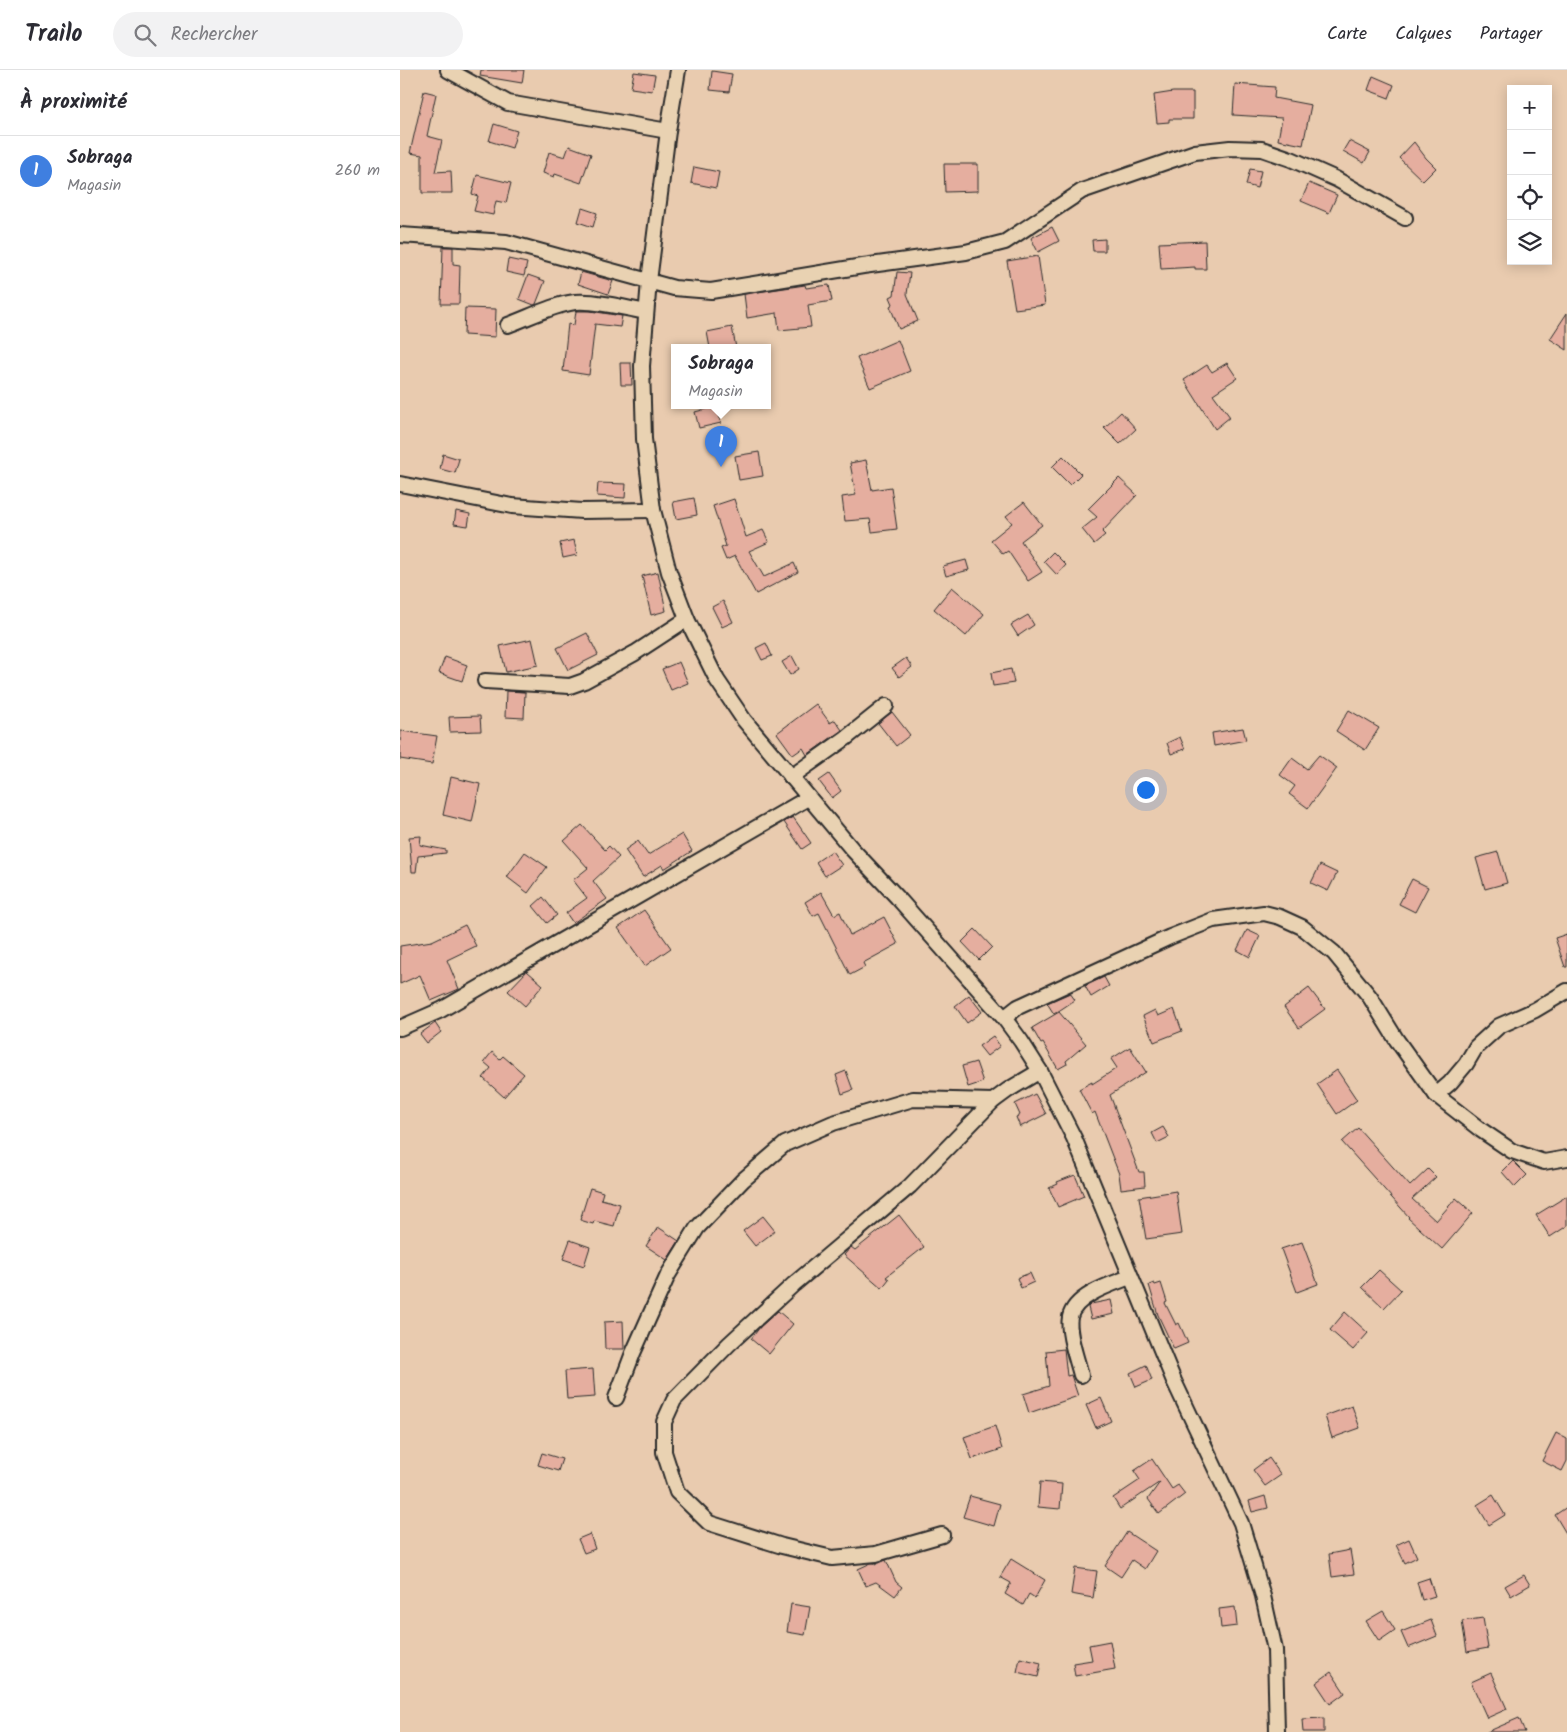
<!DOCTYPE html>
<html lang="fr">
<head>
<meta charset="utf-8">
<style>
  body { margin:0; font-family:Kalam,sans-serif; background:#f2f2f3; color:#2b2b33 }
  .controls { position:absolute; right:15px; top:15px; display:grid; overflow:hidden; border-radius:0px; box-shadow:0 2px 12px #0003 }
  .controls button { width:45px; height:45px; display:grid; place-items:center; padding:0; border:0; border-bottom:1px solid #e1e1e2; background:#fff; color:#2b2b33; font:25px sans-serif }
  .you { position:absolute; left:745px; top:719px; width:18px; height:18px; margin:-12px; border:4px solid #fff; border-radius:50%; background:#1a73e8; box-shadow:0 0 0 8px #1a73e833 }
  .badge { display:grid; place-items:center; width:32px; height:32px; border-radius:50%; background:#7c3aed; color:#fff; font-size:16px; font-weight:700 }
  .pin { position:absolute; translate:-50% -41px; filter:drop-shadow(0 1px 2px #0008) }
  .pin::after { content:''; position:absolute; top:26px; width:18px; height:15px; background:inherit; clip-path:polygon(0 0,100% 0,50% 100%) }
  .popup { position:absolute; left:271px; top:274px; width:100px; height:65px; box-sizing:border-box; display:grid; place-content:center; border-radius:0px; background:#fff; filter:drop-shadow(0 1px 4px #0005); font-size:16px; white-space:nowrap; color:#7c7c81 }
  .popup b { font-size:19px; color:#2b2b33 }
  .popup::after { content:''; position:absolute; left:50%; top:100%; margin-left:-10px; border:10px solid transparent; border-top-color:#fff }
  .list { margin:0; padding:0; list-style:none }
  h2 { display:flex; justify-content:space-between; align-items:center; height:65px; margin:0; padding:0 20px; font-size:21px }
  h2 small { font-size:16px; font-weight:400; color:#7c7c81 }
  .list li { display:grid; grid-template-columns:32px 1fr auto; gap:15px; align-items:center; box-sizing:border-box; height:70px; padding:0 20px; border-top:1px solid #e1e1e2 }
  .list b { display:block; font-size:19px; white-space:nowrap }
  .list p { margin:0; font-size:16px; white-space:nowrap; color:#7c7c81 }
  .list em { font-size:16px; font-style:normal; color:#7c7c81 }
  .icon { flex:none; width:28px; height:28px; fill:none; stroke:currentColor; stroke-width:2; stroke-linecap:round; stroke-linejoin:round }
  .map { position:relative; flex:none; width:1167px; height:1662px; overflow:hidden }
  header { display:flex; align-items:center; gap:30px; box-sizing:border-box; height:70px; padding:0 25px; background:#fff; border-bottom:1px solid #e1e1e2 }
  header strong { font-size:24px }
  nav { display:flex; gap:28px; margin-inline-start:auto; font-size:18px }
  .search { width:350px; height:45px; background:#f2f2f3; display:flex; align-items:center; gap:12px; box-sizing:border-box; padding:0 18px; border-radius:28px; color:#7c7c81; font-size:19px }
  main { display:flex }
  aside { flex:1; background:#fff }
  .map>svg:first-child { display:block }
  .building { fill:#e5ae9f; stroke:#2b2b2b }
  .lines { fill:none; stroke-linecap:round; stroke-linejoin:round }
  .minor-casing { stroke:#2b2b2b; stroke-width:18 }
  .minor { stroke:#e9d2b2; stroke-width:14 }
</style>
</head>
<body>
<header>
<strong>Trailo</strong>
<div class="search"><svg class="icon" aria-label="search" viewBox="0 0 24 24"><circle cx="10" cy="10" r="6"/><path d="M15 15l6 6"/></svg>Rechercher</div>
<nav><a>Carte</a><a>Calques</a><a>Partager</a></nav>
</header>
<main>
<aside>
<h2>À proximité<small></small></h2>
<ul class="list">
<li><span class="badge" style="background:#3f7fe0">1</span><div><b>Sobraga</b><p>Magasin</p></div><em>260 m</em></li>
</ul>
</aside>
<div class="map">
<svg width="1167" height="1662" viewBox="0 0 1167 1662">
  <rect width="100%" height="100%" fill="#e9cbaf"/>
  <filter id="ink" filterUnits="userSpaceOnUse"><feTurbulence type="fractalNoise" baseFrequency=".02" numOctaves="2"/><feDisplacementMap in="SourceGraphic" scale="10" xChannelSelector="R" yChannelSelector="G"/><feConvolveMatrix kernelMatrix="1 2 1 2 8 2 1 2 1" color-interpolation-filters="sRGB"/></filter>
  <g filter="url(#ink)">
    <g class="building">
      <polygon points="81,0 124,0 122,13 80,6"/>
      <polygon points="312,1 332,4 329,22 310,20"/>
      <polygon points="234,2 255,5 252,21 231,18"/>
      <polygon points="973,6 994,15 989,28 968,20"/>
      <polygon points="835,14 875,17 874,28 911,35 903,75 878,70 882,48 833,45"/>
      <polygon points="24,21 36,24 27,66 42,70 35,102 51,101 52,123 22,123 22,85 10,83"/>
      <polygon points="773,22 793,22 793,49 769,49 769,52 757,53 754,25"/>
      <polygon points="94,54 117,61 112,78 89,71"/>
      <polygon points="949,71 970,82 964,93 943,81"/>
      <polygon points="1014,72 1026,88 1036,98 1023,111 999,88"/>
      <polygon points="169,76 191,84 181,113 155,104 154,107 143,103 149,82 165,87"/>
      <polygon points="544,94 578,94 578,121 545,122"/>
      <polygon points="294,97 319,102 316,118 291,113"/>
      <polygon points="850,99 861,101 857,118 846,115"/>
      <polygon points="77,105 111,113 106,133 96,131 93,145 74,141 78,126 72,124"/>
      <polygon points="909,113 937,125 929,143 901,131"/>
      <polygon points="182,138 197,143 193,157 178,152"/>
      <polygon points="652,157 659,171 638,182 631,168"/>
      <polygon points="705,169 705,181 693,181 692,170"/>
      <polygon points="805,171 806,199 795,199 795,197 761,199 759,173"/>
      <polygon points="43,177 53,177 53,194 60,195 59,234 41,234"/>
      <polygon points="638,186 645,235 615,239 607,191"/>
      <polygon points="108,189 127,193 124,206 106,202"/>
      <polygon points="181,202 213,211 208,224 178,214"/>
      <polygon points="497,202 510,203 507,224 518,251 499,259 490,236 493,234 490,227 494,225"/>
      <polygon points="128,205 145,211 136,234 134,235 119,229"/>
      <polygon points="405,215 406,218 429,215 432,231 408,235 411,257 379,260 377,243 347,248 344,224"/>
      <polygon points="65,238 96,239 95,267 64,265"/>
      <polygon points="176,241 190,241 222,246 220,257 195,254 189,305 163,301 168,254 174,255"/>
      <polygon points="1167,243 1167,280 1150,269"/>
      <polygon points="332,257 336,278 310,278 307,262"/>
      <polygon points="498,270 510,301 470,318 457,288"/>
      <polygon points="220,293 231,293 232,315 221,315"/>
      <polygon points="827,293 837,308 813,324 830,347 815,359 784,310 807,295 812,302"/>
      <polygon points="317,336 321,353 299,358 295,342"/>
      <polygon points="721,342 736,359 720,374 704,358"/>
      <polygon points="359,382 363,406 339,410 335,386"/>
      <polygon points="43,384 59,389 55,403 40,399"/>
      <polygon points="663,386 681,404 670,415 652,397"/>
      <polygon points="466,390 472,420 491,417 497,459 472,462 470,449 445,451 442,427 456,425 450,393"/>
      <polygon points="719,408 737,425 702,462 705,465 694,474 682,459 697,447 688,439"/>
      <polygon points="198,413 226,414 225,428 197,426"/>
      <polygon points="294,428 297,445 276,449 273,432"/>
      <polygon points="334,429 346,467 363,460 369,472 349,481 364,507 394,493 398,502 356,524 335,486 326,490 321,478 326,476 313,436"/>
      <polygon points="624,432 642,455 621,471 642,502 628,511 608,481 603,484 591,470 612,453 606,446"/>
      <polygon points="56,441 70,444 68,456 54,454"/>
      <polygon points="174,470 177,485 163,488 160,473"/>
      <polygon points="653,482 666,495 657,505 644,491"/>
      <polygon points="566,490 569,500 546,506 543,496"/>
      <polygon points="258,502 266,541 251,545 242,506"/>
      <polygon points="552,517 584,544 566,566 534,539"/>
      <polygon points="323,531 333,552 322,557 312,537"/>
      <polygon points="628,545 634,555 618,566 611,555"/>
      <polygon points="187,563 198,585 168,600 157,578"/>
      <polygon points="132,569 138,595 106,602 100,576"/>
      <polygon points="366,573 372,586 362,590 356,578"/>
      <polygon points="392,586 399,599 390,605 382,592"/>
      <polygon points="45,587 67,595 62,611 39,603"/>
      <polygon points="506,588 512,597 499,607 492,598"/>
      <polygon points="279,592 288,613 271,620 262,599"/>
      <polygon points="611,599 614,613 593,616 591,603"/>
      <polygon points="106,621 125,622 124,648 105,647"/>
      <polygon points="416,634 430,653 435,650 442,660 407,685 403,678 393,685 377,663"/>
      <polygon points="949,640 979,658 965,680 936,661"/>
      <polygon points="492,642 510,665 496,676 478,653"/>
      <polygon points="80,646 81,661 50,662 49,647"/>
      <polygon points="843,658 846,670 814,676 812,663"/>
      <polygon points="1,661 37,666 32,694 0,689"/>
      <polygon points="780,667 785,679 771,684 767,673"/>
      <polygon points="919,685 937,698 908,738 889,724 895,716 880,705 892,688 907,699"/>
      <polygon points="429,704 441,721 432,728 419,711"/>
      <polygon points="51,707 80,714 72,752 43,745"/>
      <polygon points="393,747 411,773 402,779 384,752"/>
      <polygon points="182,755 205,780 209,776 219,787 193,811 207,829 173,853 166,843 187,828 173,810 188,798 164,771"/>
      <polygon points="282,764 292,781 264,799 262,795 243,807 225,780 238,771 248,785"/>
      <polygon points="21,766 20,775 46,780 46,783 18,786 16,802 12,802 9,767"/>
      <polygon points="432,781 442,795 425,806 416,792"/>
      <polygon points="125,782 147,797 128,823 107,807"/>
      <polygon points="1098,782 1107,813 1085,819 1076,788"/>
      <polygon points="920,795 937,803 928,821 911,813"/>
      <polygon points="1012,809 1028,817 1015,842 999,834"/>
      <polygon points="421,822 434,845 440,842 450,865 484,847 498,874 463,893 465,897 450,905 419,843 413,846 405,832"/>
      <polygon points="143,827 157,845 147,853 133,836"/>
      <polygon points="244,840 271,878 245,896 218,858"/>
      <polygon points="65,855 76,876 47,890 59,919 31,931 20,905 0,914 0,876 32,871"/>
      <polygon points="575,859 592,877 579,890 562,872"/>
      <polygon points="847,860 860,866 850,887 837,880"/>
      <polygon points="1167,864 1167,897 1165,897 1155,868"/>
      <polygon points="127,901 143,915 125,936 108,921"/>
      <polygon points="704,907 709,916 691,927 685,916"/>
      <polygon points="909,918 925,939 899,958 884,937"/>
      <polygon points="670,923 675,930 654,944 647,933"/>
      <polygon points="569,925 582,942 567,953 555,936"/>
      <polygon points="774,939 782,961 754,972 743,946 755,940 758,946"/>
      <polygon points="659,942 686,974 666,991 667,994 658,999 643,973 641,974 632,958"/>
      <polygon points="35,953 41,962 27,973 20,964"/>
      <polygon points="593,966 600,976 587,986 579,976"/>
      <polygon points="730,977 746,1002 710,1025 739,1102 744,1102 745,1116 721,1119 719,1104 695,1042 692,1044 679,1019 692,1012 692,1014 717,998 711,989"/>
      <polygon points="92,982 100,989 103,986 124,1004 104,1027 83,1008 91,998 84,992"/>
      <polygon points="576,992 583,1012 568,1017 562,996"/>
      <polygon points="937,1000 957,1030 937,1044 917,1014"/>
      <polygon points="446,1001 453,1020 442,1024 436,1005"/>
      <polygon points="635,1024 646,1044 620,1057 616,1047 620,1045 615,1034"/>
      <polygon points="763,1057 769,1067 757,1073 752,1063"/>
      <polygon points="958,1058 1010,1116 1028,1099 1036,1107 1012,1129 1036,1151 1056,1128 1073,1143 1042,1179 1008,1148 1009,1147 942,1072"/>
      <polygon points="1113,1091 1127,1105 1115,1117 1102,1102"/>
      <polygon points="675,1105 684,1126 658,1137 649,1118 658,1114 657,1112"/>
      <polygon points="190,1118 203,1122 201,1129 220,1134 214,1156 194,1151 193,1154 180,1150"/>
      <polygon points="776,1121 782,1164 746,1169 739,1127"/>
      <polygon points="1167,1126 1167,1156 1150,1167 1136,1145"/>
      <polygon points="499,1145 524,1177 486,1207 489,1209 482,1218 444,1185 451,1177 455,1180"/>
      <polygon points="363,1146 375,1161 355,1176 343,1161"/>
      <polygon points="258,1157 279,1171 267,1190 246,1176"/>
      <polygon points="170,1170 190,1177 184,1196 163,1189"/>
      <polygon points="902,1172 918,1214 897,1222 881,1179"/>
      <polygon points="979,1200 1001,1220 984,1238 962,1217"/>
      <polygon points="630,1203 634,1212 621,1218 617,1208"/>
      <polygon points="754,1213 755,1215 761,1213 767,1232 765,1233 776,1255 779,1253 788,1273 774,1279 758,1245 749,1215"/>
      <polygon points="711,1230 714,1244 691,1249 688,1237 691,1234"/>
      <polygon points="378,1241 393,1254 369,1284 351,1269 360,1257"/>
      <polygon points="945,1242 968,1263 953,1280 930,1260"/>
      <polygon points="223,1251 224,1279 205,1279 204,1252"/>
      <polygon points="664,1279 667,1306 671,1305 678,1326 629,1343 623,1324 649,1316 646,1281"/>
      <polygon points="746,1295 752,1310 736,1317 730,1303"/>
      <polygon points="193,1299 195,1327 167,1329 165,1301"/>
      <polygon points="701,1328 711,1351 696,1358 686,1335"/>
      <polygon points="952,1336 960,1358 932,1368 925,1346"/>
      <polygon points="595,1356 602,1379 572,1389 564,1367"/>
      <polygon points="1156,1363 1167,1369 1167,1391 1162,1401 1142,1391"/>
      <polygon points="142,1383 162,1389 158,1401 138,1395"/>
      <polygon points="869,1388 881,1405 865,1416 853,1400"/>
      <polygon points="752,1389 772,1419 778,1415 785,1424 759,1444 748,1429 760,1412 720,1439 713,1428 740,1410 734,1401"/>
      <polygon points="640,1412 662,1414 660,1439 638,1437"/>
      <polygon points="1093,1425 1105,1445 1089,1455 1077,1435"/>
      <polygon points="570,1426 600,1434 594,1456 563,1447"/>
      <polygon points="865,1426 868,1438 852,1442 849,1431"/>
      <polygon points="1167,1437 1167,1465 1155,1445"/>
      <polygon points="727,1462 756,1481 745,1499 732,1490 721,1507 705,1496"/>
      <polygon points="190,1464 195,1479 184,1483 178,1469"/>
      <polygon points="1009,1469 1017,1487 1005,1493 996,1475"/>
      <polygon points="950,1480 954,1504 932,1507 929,1484"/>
      <polygon points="611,1489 645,1510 635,1528 629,1524 623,1535 605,1524 611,1513 600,1507"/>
      <polygon points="486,1490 496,1512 502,1517 495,1526 476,1512 466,1516 458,1499 471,1493 475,1493 475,1495"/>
      <polygon points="675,1498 697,1501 693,1528 671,1524"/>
      <polygon points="1124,1505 1130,1515 1111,1526 1105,1516"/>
      <polygon points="1029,1508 1035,1526 1022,1530 1017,1512"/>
      <polygon points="391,1534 410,1537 405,1565 387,1562"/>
      <polygon points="835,1537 837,1556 821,1558 819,1539"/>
      <polygon points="983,1541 995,1560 979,1571 966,1551"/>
      <polygon points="1083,1548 1088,1578 1067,1582 1062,1551"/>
      <polygon points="1031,1550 1037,1566 1008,1578 1001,1562"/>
      <polygon points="710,1571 715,1599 675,1606 673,1593 692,1590 689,1575"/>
      <polygon points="620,1588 641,1593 638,1607 617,1602"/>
      <polygon points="931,1602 945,1623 930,1634 916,1613"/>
      <polygon points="1091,1603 1107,1639 1087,1648 1071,1612"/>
      <polygon points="924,1648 924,1662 903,1662 902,1649"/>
      <polygon points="1119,1648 1125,1662 1087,1662"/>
    </g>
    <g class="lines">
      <defs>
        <g id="minor">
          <polyline points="48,0 108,33 268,61"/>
          <polyline points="278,0 268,61 249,211 242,296 244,369 253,440 269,502 287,549 317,610 344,650 452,779 497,827 604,948 621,971 640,1001 674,1068 774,1311 841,1453 863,1526 875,1580 877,1662"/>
          <polyline points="0,165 106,172 274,218 311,221 463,196 566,182 605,172 682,121 795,82 830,78 862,79 891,89 936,109 1005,148"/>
          <path d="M108,255C130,247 152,235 175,232C193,230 227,238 246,242"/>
          <polyline points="0,414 112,436 182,441 253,440"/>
          <polyline points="85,611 170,616 184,611 235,583 287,549"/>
          <polyline points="391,707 446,668 486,636"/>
          <polyline points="604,948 618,937 770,867 813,850 864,843 880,847 902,857 934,883 970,927 996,969 1036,1025 1081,1060 1112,1081 1144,1092 1167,1088"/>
          <polyline points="0,958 41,940 408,728"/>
          <polyline points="1036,1025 1050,1013 1066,994 1076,977 1099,956 1135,940 1167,921"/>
          <path d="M681,1305C677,1289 667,1263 670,1247C675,1225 712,1214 730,1207"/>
          <polyline points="216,1328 233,1283 268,1205 297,1158 343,1110 385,1074 433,1053 513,1029 593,1031"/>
          <polyline points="542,1465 476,1484 432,1488 382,1476 309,1453 277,1422 264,1382 264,1352 274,1330 329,1274 394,1214 510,1116 593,1031 608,1020 640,1001"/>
        </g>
      </defs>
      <use href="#minor" class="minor-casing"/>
      <use href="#minor" class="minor"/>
    </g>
  </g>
</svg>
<div class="controls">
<button>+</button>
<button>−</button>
<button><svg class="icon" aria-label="locate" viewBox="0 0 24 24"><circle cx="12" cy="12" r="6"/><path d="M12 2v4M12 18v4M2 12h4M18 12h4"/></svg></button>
<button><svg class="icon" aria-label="layers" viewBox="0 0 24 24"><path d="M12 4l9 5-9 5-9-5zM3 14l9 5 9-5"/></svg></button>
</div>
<div class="you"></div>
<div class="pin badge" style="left:321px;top:397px;background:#3f7fe0">1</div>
<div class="popup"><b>Sobraga</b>Magasin</div>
</div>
</main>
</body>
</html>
